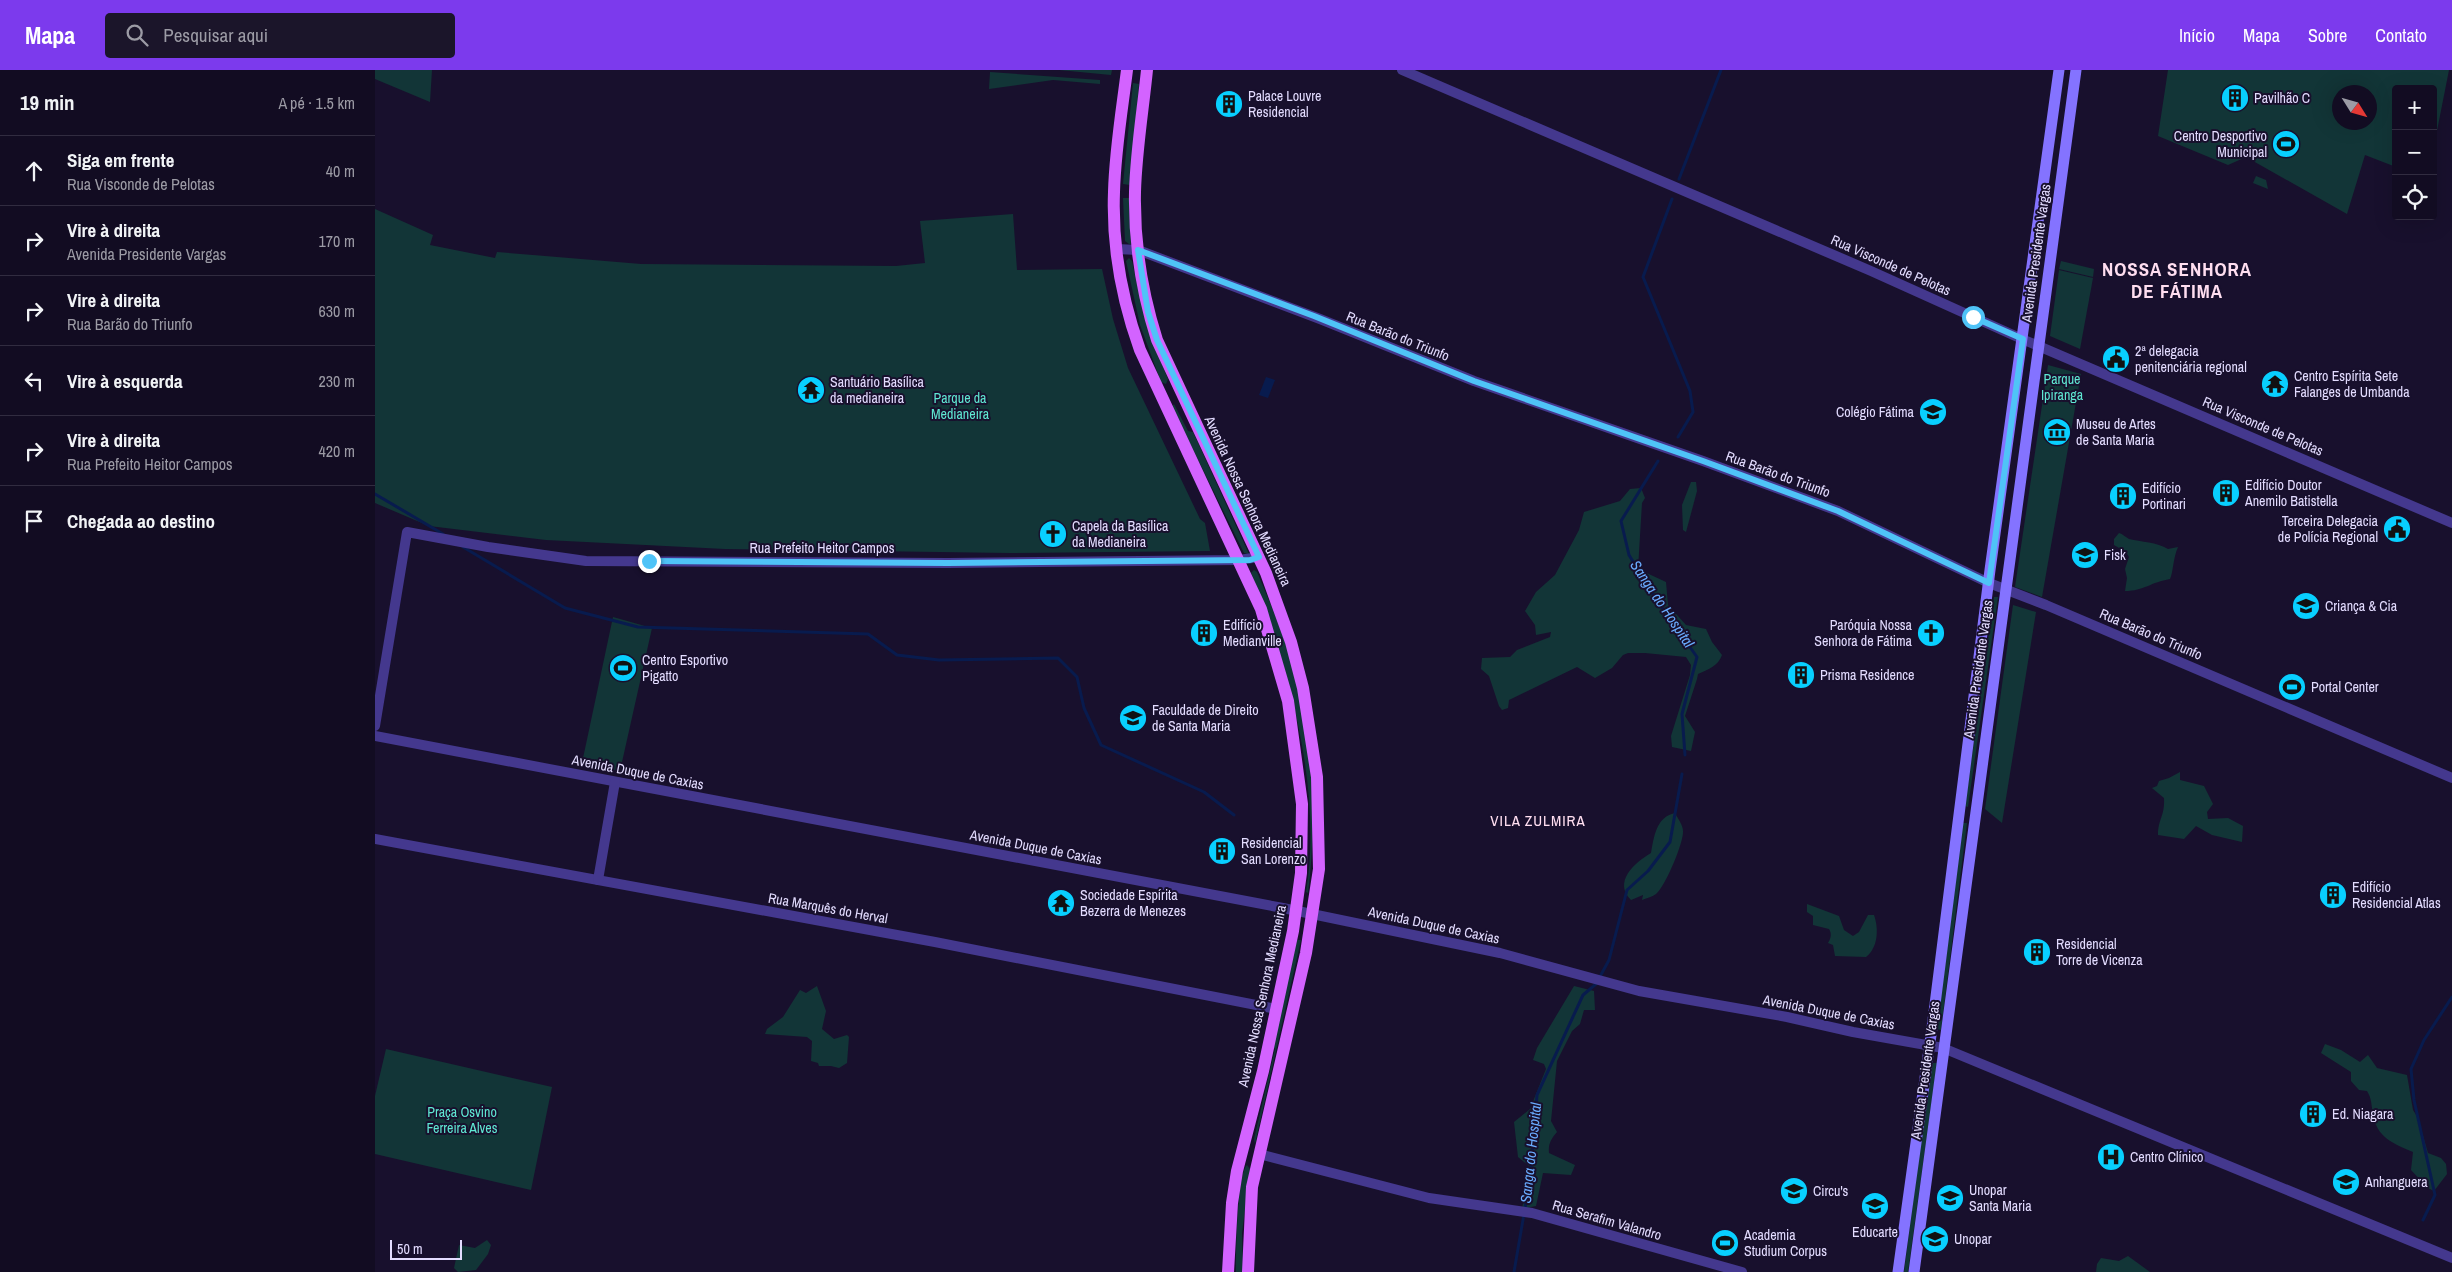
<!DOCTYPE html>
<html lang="pt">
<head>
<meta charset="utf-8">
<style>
  body { margin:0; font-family:"Archivo Narrow",sans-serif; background:#1b152a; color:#f1f3f6 }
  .controls { position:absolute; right:15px; top:15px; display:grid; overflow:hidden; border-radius:5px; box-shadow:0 5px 20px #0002 }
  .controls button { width:45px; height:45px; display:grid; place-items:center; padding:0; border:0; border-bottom:1px solid #312c40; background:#120c22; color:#f1f3f6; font:25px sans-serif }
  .compass { position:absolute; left:1957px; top:15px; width:45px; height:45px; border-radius:50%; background:#120c22; box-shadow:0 5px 20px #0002; rotate:127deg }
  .scale { position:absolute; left:15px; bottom:12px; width:72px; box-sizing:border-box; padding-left:5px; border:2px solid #e3dcff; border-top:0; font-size:14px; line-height:18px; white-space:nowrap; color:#e3dcff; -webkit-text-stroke:4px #18102d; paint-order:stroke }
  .stop { position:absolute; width:15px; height:15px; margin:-11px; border:4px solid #4fc3f7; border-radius:50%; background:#fff }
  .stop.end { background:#4fc3f7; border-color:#fff; box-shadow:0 1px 5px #0008 }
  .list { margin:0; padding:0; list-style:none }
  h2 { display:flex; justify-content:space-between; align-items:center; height:65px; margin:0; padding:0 20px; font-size:21px }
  h2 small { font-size:16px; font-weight:400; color:#9c9ba5 }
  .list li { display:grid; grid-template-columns:32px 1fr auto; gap:15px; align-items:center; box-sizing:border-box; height:70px; padding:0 20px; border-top:1px solid #312c40 }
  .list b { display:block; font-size:19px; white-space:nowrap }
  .list p { margin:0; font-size:16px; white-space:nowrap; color:#9c9ba5 }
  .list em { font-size:16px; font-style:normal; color:#9c9ba5 }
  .icon { flex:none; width:28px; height:28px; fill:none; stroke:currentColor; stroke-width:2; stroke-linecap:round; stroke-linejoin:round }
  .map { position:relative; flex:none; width:2077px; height:1202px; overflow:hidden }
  header { display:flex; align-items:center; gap:30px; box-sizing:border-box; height:70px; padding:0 25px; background:#7c3aed; color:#fff }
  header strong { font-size:24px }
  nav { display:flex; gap:28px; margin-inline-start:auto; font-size:18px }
  .search { width:350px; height:45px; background:#1b152a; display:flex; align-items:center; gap:12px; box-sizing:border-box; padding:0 18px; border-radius:5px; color:#9c9ba5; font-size:19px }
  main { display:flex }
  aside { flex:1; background:#120c22 }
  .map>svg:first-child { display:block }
  .green { fill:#123537; fill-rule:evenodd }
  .water { fill:#081b4e }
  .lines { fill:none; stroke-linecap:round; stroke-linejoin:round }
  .stream { stroke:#081b4e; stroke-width:3 }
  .tertiary { stroke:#44388e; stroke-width:10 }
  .secondary { stroke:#8473ff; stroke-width:11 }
  .primary { stroke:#d363ff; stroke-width:12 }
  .route { stroke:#4fc3f7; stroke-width:6 }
  .labels { text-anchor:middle; stroke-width:4; stroke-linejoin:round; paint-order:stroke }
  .poi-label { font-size:14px; fill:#e3dcff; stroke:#18102d; text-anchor:start }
  .street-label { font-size:14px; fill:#e3dcff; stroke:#18102d }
  .park-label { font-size:14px; fill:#5fe8d3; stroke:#18102d }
  .water-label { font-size:15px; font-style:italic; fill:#6aacff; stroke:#18102d }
  .neighbourhood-label { font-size:15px; letter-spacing:1px; fill:#ffdef0; stroke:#18102d }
  .district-label { font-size:19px; font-weight:bold; letter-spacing:1px; fill:#ffdef0; stroke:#18102d }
</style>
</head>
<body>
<header>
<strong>Mapa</strong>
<div class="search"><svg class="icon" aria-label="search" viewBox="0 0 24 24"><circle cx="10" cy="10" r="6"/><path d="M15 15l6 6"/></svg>Pesquisar aqui</div>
<nav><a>Início</a><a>Mapa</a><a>Sobre</a><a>Contato</a></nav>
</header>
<main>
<aside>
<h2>19 min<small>A pé · 1.5 km</small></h2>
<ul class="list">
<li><svg class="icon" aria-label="ahead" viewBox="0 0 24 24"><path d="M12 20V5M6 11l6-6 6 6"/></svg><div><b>Siga em frente</b><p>Rua Visconde de Pelotas</p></div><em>40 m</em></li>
<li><svg class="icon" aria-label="right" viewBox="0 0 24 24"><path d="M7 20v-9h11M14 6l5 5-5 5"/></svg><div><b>Vire à direita</b><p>Avenida Presidente Vargas</p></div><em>170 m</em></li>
<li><svg class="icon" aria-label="right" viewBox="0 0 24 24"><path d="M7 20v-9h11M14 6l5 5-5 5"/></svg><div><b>Vire à direita</b><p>Rua Barão do Triunfo</p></div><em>630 m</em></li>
<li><svg class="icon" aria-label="left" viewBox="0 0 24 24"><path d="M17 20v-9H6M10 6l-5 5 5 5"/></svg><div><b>Vire à esquerda</b></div><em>230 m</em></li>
<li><svg class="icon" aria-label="right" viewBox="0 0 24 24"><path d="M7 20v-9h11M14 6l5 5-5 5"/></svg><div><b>Vire à direita</b><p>Rua Prefeito Heitor Campos</p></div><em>420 m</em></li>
<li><svg class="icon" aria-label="arrive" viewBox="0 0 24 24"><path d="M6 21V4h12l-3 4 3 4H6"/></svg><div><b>Chegada ao destino</b></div></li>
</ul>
</aside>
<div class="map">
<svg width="2077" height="1202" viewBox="0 0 2077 1202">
  <rect width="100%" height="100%" fill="#18102d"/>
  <g class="green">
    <polygon points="0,0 57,0 55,32 0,9"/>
    <polygon points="684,0 737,0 736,5"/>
    <path d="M1793,0H2074L2058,81V19H2021V97L1990,85L1972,144L1871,87L1853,95L1783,66ZM1964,22H1994V52H1964Z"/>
    <polygon points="615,2 725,10 725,14 678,10 614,19"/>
    <polygon points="758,13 764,14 755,115 748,114"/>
    <polygon points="1881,106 1891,110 1893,119 1878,113"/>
    <polygon points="748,128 754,128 756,174 754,174 750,171"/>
    <polygon points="0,139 58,165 55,175 120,188 122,182 266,194 521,196 550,193 545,151 638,144 642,200 727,199 738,249 753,298 825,449 830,453 835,481 634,483 350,479 171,470 54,456 0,433"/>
    <path d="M754,188L757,191C765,232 777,271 793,309L791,314L786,312L765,255L751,191Z"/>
    <polygon points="1686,191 1719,199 1718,207 1684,199"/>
    <polygon points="1684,200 1718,208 1705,279 1675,266"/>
    <polygon points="1673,295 1706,304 1667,527 1640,517"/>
    <polygon points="799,334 813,361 818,362 874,484 869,483 797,337"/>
    <polygon points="1316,412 1321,412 1322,421 1311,462 1308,460 1307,435"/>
    <path d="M1266,418L1270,428L1267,433L1263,499L1291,512L1293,535L1311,555L1331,559L1337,572L1347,585C1343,596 1334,599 1323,604L1322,609L1310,646L1320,662L1316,681L1297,677L1296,666L1315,605L1316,595L1311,587L1270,583H1253L1248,585L1237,598L1220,608L1202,597L1134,630L1133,638L1127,640L1124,636L1114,606L1106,599L1107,588L1135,587L1142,580L1175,567L1176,562L1161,565L1160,555L1150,541L1161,522L1180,505L1204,460L1209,442L1245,431L1255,419Z"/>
    <path d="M1744,463C1748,464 1750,467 1754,469C1766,472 1782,472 1793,479L1803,477C1798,488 1798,503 1795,509C1776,512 1769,521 1750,521L1752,508L1750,499L1754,487L1751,482L1739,475V469Z"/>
    <path d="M879,500L882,502C891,523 900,544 908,566C935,645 944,740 933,823L931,822C948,722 914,595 876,503Z"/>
    <polygon points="1619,527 1623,527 1593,737 1590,736"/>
    <polygon points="1638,535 1661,542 1627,753 1610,739"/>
    <polygon points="238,547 277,558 245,701 207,693"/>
    <path d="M1805,702V710L1829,716L1838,734L1832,742L1833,749L1853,748L1868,756L1867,772L1837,765L1821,756L1809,769L1783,765C1783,749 1790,746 1789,728L1777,718L1782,716L1784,711L1794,708Z"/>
    <path d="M1300,743C1303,749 1308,755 1308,761C1309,772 1290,817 1281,824C1277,827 1271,828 1267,830L1268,825L1256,830C1238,812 1259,793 1276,783C1279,767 1281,747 1300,743Z"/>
    <polygon points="1588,753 1592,753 1566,960 1562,959"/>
    <path d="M1432,834L1464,846L1469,860L1478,866L1484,862L1493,845H1499C1504,859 1503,878 1491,887L1460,886L1458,875L1453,873C1456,868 1457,864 1454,859L1438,855V846L1432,842Z"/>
    <polygon points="922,870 926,870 880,1074 879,1069 900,979 898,976"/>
    <polygon points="442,916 451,941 447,959 459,969 472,965 474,967 472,993 464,998 456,996 444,996 443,993 436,991 437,971 432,967 390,964 392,959 408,947 425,920 431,923"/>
    <path d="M1199,916L1219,921L1220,940H1209L1205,954L1197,961L1182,991L1176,1051L1182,1062C1176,1069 1173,1074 1174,1083L1200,1095L1196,1105L1168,1103L1161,1136L1147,1139C1149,1124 1158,1115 1159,1100L1143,1087L1139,1052L1155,1039L1171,999L1169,994L1158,990L1162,978Z"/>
    <path d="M1950,974L1966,980L1985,992L1993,985L2002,998L2032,1005L2038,1040L2043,1048L2053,1083L2066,1088L2071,1094L2072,1104L2059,1121L2053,1118L2036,1100L2038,1082C2019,1074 2001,1067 1998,1044C1996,1034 1997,1029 1992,1021L1984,1020L1976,1011V1002L1946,983Z"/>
    <polygon points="11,979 177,1017 156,1120 0,1084 0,1026"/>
    <polygon points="1556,993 1562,993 1533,1202 1529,1202"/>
    <path d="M872,1095L875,1099L867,1163L868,1202H861C861,1185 862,1104 872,1095Z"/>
    <polygon points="112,1170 116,1175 113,1184 101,1200 83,1202 79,1198 84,1175 100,1178"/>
    <polygon points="1753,1186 1775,1202 1721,1202 1722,1194 1726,1188 1744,1191"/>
  </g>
  <polygon class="water" points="891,307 900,310 893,328 884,325"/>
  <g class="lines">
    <g class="stream">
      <polyline points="1304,109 1346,0"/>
      <polyline points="1297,129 1268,207 1315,321 1318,342 1303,367"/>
      <polyline points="1283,391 1246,451 1254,485 1283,532 1322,587 1307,644 1310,685"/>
      <polyline points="0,424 68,464"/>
      <polyline points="88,477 190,538 263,557 493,564 522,585 564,590 683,588 702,607 709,638 726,675 829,722 859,745"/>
      <polyline points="2048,1150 2060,1125 2039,1030 2036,999 2049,970 2077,927"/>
      <polyline points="1139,1202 1155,1109 1162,1025 1208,925 1221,914 1234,890 1252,820 1273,801 1295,772 1307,704"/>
    </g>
    <g class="tertiary">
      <polyline points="1027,0 1496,201 1647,269 2077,453"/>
      <polyline points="742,179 763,180 945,249 1099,311 1328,391 1463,441 1614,513 1671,535 2077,708"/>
      <polyline points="0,656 32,462 113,477 211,491 573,493 864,490 884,487"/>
      <polyline points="0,666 908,838 1125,883 1264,921 1412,947 1478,962 1568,978 2077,1188"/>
      <polyline points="0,769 560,872 901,939"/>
      <polyline points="223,810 240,712"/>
      <polyline points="884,1084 1054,1128 1157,1143 1367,1202"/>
    </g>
    <g class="secondary">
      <polyline points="1523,1202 1557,958 1615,500 1684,0"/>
      <polyline points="1539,1202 1701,0"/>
    </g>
    <g class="primary">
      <path d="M752,0C747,40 740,81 739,122C737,175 747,230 765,280L886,539L913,631L927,734L926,803L918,861L888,1001L862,1101L857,1133L853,1202"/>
      <path d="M772,0C768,40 761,82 760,122C759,172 767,223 782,270L891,503L916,572L928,618L942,707L944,799L931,883L877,1117L873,1202"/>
    </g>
  </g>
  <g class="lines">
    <polyline class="route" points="274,491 573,493 875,490 884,487 782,270 773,242 763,180 939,246 1099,311 1328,391 1463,441 1614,513 1648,269 1598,247"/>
  </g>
  <defs>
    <symbol id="building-disc" viewBox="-11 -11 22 22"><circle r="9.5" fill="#08cfff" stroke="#18102d"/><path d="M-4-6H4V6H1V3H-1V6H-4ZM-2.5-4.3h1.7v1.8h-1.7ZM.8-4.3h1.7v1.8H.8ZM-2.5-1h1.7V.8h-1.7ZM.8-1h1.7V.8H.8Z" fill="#111"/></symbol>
    <symbol id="stadium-disc" viewBox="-11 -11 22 22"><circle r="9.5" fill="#08cfff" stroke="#18102d"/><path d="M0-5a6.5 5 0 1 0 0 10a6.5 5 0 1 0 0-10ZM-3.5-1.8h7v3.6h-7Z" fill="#111"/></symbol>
    <symbol id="civic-disc" viewBox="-11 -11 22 22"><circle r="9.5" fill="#08cfff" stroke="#18102d"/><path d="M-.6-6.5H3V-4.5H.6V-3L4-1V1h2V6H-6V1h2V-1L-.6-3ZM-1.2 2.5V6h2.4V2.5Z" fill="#111"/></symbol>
    <symbol id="temple-disc" viewBox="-11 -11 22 22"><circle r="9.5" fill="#08cfff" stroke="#18102d"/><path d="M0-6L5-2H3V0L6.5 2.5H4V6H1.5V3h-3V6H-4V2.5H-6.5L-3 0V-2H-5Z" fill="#111"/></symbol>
    <symbol id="school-disc" viewBox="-11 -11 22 22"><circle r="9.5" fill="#08cfff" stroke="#18102d"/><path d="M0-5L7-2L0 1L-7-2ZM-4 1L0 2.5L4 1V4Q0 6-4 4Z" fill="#111"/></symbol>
    <symbol id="museum-disc" viewBox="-11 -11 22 22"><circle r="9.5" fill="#08cfff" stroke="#18102d"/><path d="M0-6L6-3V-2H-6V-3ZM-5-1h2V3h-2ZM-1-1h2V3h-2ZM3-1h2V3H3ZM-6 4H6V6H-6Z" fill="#111"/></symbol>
    <symbol id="church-disc" viewBox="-11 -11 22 22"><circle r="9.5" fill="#08cfff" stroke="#18102d"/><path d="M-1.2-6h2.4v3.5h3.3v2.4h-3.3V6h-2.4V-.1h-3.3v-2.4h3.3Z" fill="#111"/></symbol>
    <symbol id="university-disc" viewBox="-11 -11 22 22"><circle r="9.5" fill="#08cfff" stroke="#18102d"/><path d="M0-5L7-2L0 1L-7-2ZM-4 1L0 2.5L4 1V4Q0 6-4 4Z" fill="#111"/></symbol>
    <symbol id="hospital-disc" viewBox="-11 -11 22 22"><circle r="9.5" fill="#08cfff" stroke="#18102d"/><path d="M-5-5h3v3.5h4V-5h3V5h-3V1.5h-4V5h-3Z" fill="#111"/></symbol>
  </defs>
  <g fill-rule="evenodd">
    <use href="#building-disc" x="1844" y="12" width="32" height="32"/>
    <use href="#building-disc" x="838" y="18" width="32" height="32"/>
    <use href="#stadium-disc" x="1895" y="58" width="32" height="32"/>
    <use href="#civic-disc" x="1725" y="273" width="32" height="32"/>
    <use href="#temple-disc" x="1884" y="298" width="32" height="32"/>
    <use href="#temple-disc" x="420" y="304" width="32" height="32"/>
    <use href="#school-disc" x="1542" y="326" width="32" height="32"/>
    <use href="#museum-disc" x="1666" y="346" width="32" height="32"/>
    <use href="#building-disc" x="1835" y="407" width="32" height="32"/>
    <use href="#building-disc" x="1732" y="410" width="32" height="32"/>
    <use href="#civic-disc" x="2006" y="443" width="32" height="32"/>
    <use href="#church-disc" x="662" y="448" width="32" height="32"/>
    <use href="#school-disc" x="1694" y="469" width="32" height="32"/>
    <use href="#school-disc" x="1915" y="520" width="32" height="32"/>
    <use href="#building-disc" x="813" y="547" width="32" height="32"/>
    <use href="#church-disc" x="1540" y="547" width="32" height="32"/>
    <use href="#stadium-disc" x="232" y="582" width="32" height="32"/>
    <use href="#building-disc" x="1410" y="589" width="32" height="32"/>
    <use href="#stadium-disc" x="1901" y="601" width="32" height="32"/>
    <use href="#university-disc" x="742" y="632" width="32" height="32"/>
    <use href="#building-disc" x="831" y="765" width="32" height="32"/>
    <use href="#building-disc" x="1942" y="809" width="32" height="32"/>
    <use href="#temple-disc" x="670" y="817" width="32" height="32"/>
    <use href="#building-disc" x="1646" y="866" width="32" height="32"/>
    <use href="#building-disc" x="1922" y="1028" width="32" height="32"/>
    <use href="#hospital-disc" x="1720" y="1071" width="32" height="32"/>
    <use href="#university-disc" x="1955" y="1096" width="32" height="32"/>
    <use href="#school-disc" x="1403" y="1105" width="32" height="32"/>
    <use href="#university-disc" x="1559" y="1112" width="32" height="32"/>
    <use href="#school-disc" x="1484" y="1120" width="32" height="32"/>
    <use href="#university-disc" x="1544" y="1153" width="32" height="32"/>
    <use href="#stadium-disc" x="1334" y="1157" width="32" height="32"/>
  </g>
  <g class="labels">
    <g class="poi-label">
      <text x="873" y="31">Palace Louvre<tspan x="873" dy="16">Residencial</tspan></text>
      <text x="1879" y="33">Pavilhão C</text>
      <text x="1892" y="71" text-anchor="end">Centro Desportivo<tspan x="1892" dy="16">Municipal</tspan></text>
      <text x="1760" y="286">2ª delegacia<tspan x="1760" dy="16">penitenciária regional</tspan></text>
      <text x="1919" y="311">Centro Espírita Sete<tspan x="1919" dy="16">Falanges de Umbanda</tspan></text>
      <text x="455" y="317">Santuário Basílica<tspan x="455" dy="16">da medianeira</tspan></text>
      <text x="1539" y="347" text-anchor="end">Colégio Fátima</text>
      <text x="1701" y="359">Museu de Artes<tspan x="1701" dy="16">de Santa Maria</tspan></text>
      <text x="1870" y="420">Edifício Doutor<tspan x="1870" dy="16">Anemilo Batistella</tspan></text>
      <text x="1767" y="423">Edifício<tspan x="1767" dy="16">Portinari</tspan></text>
      <text x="2003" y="456" text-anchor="end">Terceira Delegacia<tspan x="2003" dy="16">de Polícia Regional</tspan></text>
      <text x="697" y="461">Capela da Basílica<tspan x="697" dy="16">da Medianeira</tspan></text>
      <text x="1729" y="490">Fisk</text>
      <text x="1950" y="541">Criança &amp; Cia</text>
      <text x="848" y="560">Edifício<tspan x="848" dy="16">Medianville</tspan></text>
      <text x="1537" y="560" text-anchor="end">Paróquia Nossa<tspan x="1537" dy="16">Senhora de Fátima</tspan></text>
      <text x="267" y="595">Centro Esportivo<tspan x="267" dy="16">Pigatto</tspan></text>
      <text x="1445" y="610">Prisma Residence</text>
      <text x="1936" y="622">Portal Center</text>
      <text x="777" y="645">Faculdade de Direito<tspan x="777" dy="16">de Santa Maria</tspan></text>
      <text x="866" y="778">Residencial<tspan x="866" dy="16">San Lorenzo</tspan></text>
      <text x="1977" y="822">Edifício<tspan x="1977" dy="16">Residencial Atlas</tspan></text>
      <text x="705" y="830">Sociedade Espírita<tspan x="705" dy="16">Bezerra de Menezes</tspan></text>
      <text x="1681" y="879">Residencial<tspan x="1681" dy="16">Torre de Vicenza</tspan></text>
      <text x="1957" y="1049">Ed. Niagara</text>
      <text x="1755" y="1092">Centro Clínico</text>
      <text x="1990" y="1117">Anhanguera</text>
      <text x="1594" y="1125">Unopar<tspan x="1594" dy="16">Santa Maria</tspan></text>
      <text x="1438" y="1126">Circu's</text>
      <text x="1500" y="1167" text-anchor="middle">Educarte</text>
      <text x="1369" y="1170">Academia<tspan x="1369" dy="16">Studium Corpus</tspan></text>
      <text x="1579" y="1174">Unopar</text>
    </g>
    <g class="street-label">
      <text transform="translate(1661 183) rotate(-82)" y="5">Avenida Presidente Vargas</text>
      <text transform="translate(1516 195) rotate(24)" y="5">Rua Visconde de Pelotas</text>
      <text transform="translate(1023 266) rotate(22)" y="5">Rua Barão do Triunfo</text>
      <text transform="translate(1888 356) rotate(23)" y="5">Rua Visconde de Pelotas</text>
      <text transform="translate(1403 404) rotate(20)" y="5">Rua Barão do Triunfo</text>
      <text transform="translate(873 431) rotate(65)" y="5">Avenida Nossa Senhora Medianeira</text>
      <text x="447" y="483">Rua Prefeito Heitor Campos</text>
      <text transform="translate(1776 564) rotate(23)" y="5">Rua Barão do Triunfo</text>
      <text transform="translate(1603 599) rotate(-82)" y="5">Avenida Presidente Vargas</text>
      <text transform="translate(263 702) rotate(11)" y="5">Avenida Duque de Caxias</text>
      <text transform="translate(661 777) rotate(11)" y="5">Avenida Duque de Caxias</text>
      <text transform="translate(453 838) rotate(10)" y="5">Rua Marquês do Herval</text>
      <text transform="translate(1059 855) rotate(12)" y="5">Avenida Duque de Caxias</text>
      <text transform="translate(887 926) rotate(-78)" y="5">Avenida Nossa Senhora Medianeira</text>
      <text transform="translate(1454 942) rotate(11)" y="5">Avenida Duque de Caxias</text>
      <text transform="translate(1550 1000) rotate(-82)" y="5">Avenida Presidente Vargas</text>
      <text transform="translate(1232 1150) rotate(16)" y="5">Rua Serafim Valandro</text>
    </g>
    <g class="park-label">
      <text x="1687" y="314">Parque<tspan x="1687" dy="16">Ipiranga</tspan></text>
      <text x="585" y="333">Parque da<tspan x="585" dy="16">Medianeira</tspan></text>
      <text x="87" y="1047">Praça Osvino<tspan x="87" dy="16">Ferreira Alves</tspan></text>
    </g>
    <g class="water-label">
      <text transform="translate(1287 534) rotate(56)" y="5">Sanga do Hospital</text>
      <text transform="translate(1156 1083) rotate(-84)" y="5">Sanga do Hospital</text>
    </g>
    <g class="neighbourhood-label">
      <text x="1163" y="756">VILA ZULMIRA</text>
    </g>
    <g class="district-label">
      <text x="1802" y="206">NOSSA SENHORA<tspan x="1802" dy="22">DE FÁTIMA</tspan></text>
    </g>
  </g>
</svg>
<div class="controls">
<button>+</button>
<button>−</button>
<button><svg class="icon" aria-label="locate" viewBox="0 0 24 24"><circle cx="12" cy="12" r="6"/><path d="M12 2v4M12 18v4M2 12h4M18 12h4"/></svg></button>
</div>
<svg class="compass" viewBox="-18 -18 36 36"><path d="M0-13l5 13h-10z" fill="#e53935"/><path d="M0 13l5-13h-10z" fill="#9c9ba5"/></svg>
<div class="scale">50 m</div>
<div class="stop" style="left:1598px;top:247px"></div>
<div class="stop end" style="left:274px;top:491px"></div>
</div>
</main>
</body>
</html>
